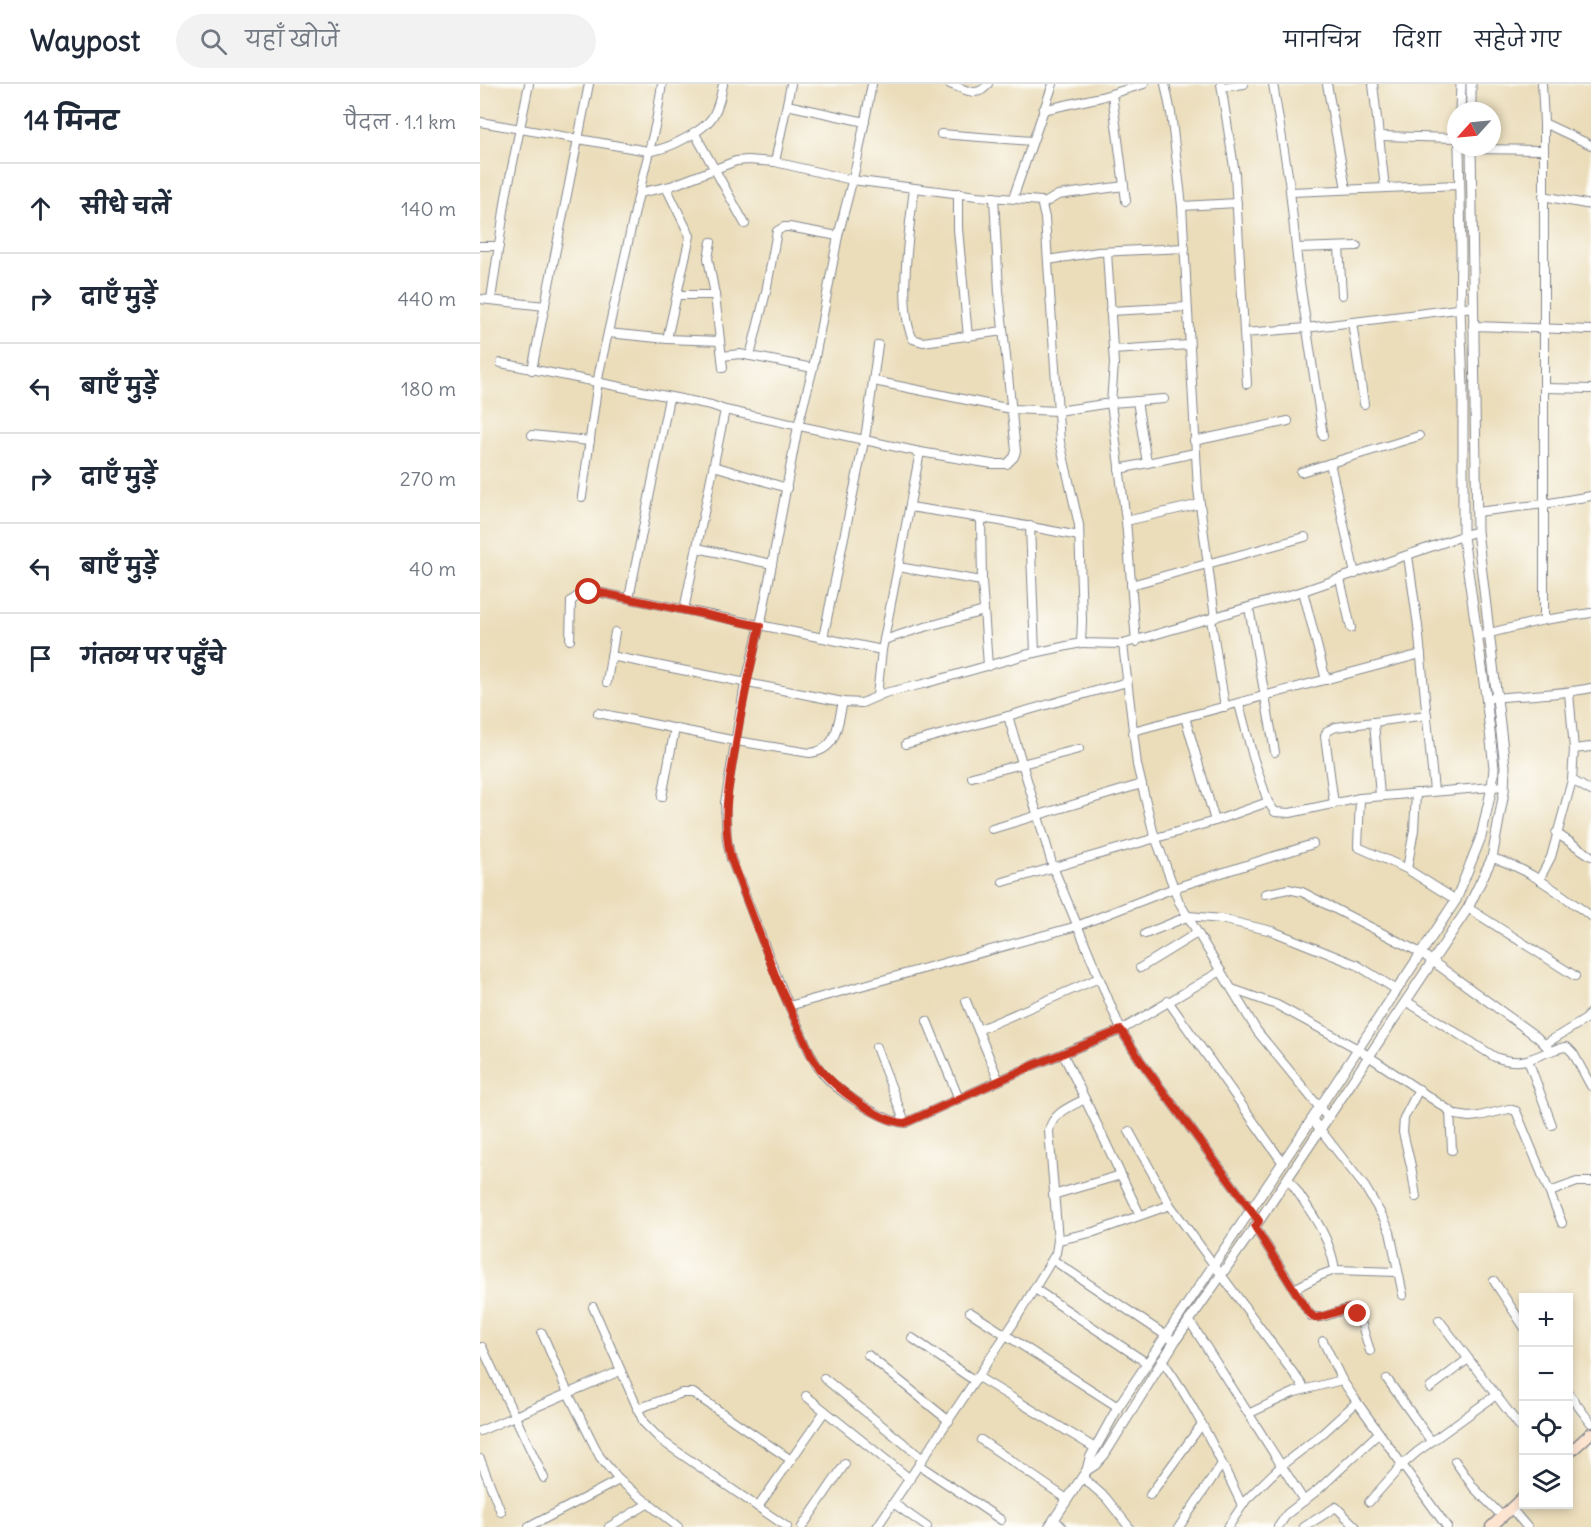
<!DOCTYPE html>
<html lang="hi">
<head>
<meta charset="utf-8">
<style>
  body { margin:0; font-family:Delius,"Playpen Sans Deva",sans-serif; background:#f2f2f3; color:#1f2937 }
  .controls { position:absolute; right:18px; bottom:18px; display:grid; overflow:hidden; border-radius:0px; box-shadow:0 3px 9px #0003 }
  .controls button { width:54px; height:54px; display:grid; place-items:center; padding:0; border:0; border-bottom:2px solid #e0e1e3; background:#fff; color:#1f2937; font:30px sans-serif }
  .compass { position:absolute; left:967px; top:18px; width:54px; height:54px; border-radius:50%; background:#fff; box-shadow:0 3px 9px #0003; rotate:243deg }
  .stop { position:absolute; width:18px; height:18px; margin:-14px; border:4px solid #c8321e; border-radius:50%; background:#fff }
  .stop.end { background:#c8321e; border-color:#fff; box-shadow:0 2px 6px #0008 }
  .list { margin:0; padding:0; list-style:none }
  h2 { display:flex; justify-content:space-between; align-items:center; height:78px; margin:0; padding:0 24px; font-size:26px }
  h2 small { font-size:20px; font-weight:400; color:#747a83 }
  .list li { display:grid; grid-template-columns:39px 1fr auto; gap:18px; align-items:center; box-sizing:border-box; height:90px; padding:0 24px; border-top:2px solid #e0e1e3 }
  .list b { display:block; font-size:22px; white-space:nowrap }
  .list em { font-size:20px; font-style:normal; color:#747a83 }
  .icon { flex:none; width:33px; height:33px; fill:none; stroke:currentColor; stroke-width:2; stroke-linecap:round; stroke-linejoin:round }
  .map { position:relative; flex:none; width:1111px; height:1443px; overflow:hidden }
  header { display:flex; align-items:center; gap:36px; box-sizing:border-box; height:84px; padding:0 30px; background:#fff; border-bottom:2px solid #e0e1e3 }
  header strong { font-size:28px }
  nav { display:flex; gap:33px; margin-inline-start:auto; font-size:21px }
  .search { width:420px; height:54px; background:#f2f2f3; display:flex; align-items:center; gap:15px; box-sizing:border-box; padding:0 21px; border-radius:33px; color:#747a83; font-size:22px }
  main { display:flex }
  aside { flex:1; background:#fff }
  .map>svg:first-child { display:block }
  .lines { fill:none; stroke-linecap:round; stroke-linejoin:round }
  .minor-casing { stroke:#83868c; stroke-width:10 }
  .tertiary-casing { stroke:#83868c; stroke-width:11 }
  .secondary-casing { stroke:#83868c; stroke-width:13 }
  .minor { stroke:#fff; stroke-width:8 }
  .tertiary { stroke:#fff; stroke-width:9 }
  .secondary { stroke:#fde4d0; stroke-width:10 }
  .route { stroke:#c8321e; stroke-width:8 }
</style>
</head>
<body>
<header>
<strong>Waypost</strong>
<div class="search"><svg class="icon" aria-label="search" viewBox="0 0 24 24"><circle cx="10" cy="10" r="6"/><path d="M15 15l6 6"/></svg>यहाँ खोजें</div>
<nav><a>मानचित्र</a><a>दिशा</a><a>सहेजे गए</a></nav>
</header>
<main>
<aside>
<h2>14 मिनट<small>पैदल · 1.1 km</small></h2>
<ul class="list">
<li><svg class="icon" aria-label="ahead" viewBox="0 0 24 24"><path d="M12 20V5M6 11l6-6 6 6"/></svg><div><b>सीधे चलें</b></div><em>140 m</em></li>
<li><svg class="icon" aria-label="right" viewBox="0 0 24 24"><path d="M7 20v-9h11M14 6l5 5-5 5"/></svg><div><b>दाएँ मुड़ें</b></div><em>440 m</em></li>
<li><svg class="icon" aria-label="left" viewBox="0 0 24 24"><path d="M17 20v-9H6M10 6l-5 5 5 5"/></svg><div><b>बाएँ मुड़ें</b></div><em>180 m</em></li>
<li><svg class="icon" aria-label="right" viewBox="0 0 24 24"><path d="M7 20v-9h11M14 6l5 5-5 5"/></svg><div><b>दाएँ मुड़ें</b></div><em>270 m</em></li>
<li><svg class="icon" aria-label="left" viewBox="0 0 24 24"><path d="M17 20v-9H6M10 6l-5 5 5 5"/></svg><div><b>बाएँ मुड़ें</b></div><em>40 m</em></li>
<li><svg class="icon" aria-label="arrive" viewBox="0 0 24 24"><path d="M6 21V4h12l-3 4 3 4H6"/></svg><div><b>गंतव्य पर पहुँचे</b></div></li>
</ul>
</aside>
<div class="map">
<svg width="1111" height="1443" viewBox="0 0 1111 1443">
  <rect width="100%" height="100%" fill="#fdfcf7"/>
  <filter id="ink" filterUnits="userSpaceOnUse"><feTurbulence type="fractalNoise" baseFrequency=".0167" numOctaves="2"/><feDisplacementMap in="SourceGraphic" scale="12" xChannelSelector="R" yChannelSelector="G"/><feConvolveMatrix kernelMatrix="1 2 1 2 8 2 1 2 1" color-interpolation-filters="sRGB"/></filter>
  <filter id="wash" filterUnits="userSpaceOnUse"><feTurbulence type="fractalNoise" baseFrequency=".008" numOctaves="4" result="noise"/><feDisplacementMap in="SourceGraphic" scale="24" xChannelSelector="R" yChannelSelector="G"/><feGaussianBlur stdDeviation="1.35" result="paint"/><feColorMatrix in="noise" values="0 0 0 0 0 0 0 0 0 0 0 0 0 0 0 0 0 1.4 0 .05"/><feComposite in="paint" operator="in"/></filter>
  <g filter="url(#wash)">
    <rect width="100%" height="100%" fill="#ebddba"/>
  </g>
  <g filter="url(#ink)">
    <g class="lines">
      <defs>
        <g id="minor">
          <polyline points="182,0 176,38 159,109 191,102 256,77 268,76 295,78 372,96 497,112 561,117 565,134 580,358 599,441 602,537 601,559 643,560"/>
          <path d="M392,0L376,82L358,152L333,284L318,342L283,528L264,606L245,719L247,756L251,775C272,828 291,881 314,933C322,950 328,968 338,983C351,1004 401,1037 425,1039L554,981L641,946L741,887"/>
          <path d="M470,0C484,5 498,15 508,0"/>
          <polyline points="685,0 691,29 702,122 718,405 735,534"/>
          <polyline points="741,0 755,90 767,300"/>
          <polyline points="793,0 809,97 819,192 843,352"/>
          <polyline points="847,0 866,105"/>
          <polyline points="893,0 905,104"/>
          <polyline points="1062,0 1064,39 1064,536"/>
          <polyline points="742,3 764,0"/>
          <polyline points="632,10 646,117"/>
          <polyline points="307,21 385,38"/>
          <polyline points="563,26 621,13 664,0"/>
          <path d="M0,38L168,67C186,67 224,47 233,32C239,22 241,11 243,0"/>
          <polyline points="1064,39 1111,61"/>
          <polyline points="214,48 265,140"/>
          <polyline points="461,50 552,57"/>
          <polyline points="900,52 976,54"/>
          <polyline points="991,65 1063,66"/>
          <polyline points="295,78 311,0"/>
          <polyline points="186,103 210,152 187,255"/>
          <path d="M434,104C430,140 417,225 433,255L443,258L523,247"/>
          <polyline points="811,108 979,101"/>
          <polyline points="478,109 478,145 488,253"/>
          <polyline points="1063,112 1111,121"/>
          <polyline points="533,114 573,0"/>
          <polyline points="563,120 578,111 644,102"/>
          <polyline points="702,122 757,119"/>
          <polyline points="231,158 228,174 235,211 243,284"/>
          <polyline points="0,162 19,162"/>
          <polyline points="859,163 862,211"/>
          <polyline points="816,164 877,162"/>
          <polyline points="627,168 634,280 631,319 646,437 656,558"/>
          <polyline points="568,176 618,168 705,164"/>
          <polyline points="198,211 235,211"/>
          <polyline points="0,215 65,222"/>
          <polyline points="11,215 26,113 49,0"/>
          <polyline points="630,227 707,223"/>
          <polyline points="872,238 884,320"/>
          <polyline points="993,242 1111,246"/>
          <polyline points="128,249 187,255 240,257"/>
          <polyline points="764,249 826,244 993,223"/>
          <polyline points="633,266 709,261"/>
          <polyline points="242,272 260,270 333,284"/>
          <polyline points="270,272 286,208 297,147 304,143 309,143 358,152"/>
          <polyline points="21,279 231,321 245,326 440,368 512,380 527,380 534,373 536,367 519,207 514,113"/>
          <polyline points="52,286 109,0"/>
          <polyline points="394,297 531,325 578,327 631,319 684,315"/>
          <polyline points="1065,304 1111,305"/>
          <polyline points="657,317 667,379"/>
          <polyline points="52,351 110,357"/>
          <polyline points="714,357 808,337"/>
          <polyline points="850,379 875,490"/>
          <polyline points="234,382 307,404"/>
          <polyline points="639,385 715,369"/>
          <polyline points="821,388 939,352"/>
          <polyline points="102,413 119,289 159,109"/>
          <polyline points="430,423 520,437 599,452"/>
          <polyline points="997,428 1064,420 1111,412"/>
          <polyline points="501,434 502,497 508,582"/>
          <polyline points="646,437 720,420"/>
          <polyline points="550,442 555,569"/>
          <polyline points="217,464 292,480"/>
          <polyline points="928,472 938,542 954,707"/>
          <polyline points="418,483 502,497"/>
          <polyline points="860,495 871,544"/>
          <polyline points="651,501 825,453"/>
          <polyline points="823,507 846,596"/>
          <polyline points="149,514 189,314"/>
          <polyline points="769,524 795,668"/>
          <polyline points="204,526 245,326"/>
          <polyline points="731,535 745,623"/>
          <polyline points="997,552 1064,536 1111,529"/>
          <polyline points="343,554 386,348 398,261"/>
          <polyline points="90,556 91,517 99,511 117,508 402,566"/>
          <polyline points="404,556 438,545 504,527"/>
          <polyline points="131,572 363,618 382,619 405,609 443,600 545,571 601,559"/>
          <polyline points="127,598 135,548"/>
          <polyline points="647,598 528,632 573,783 641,946 660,976 779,1137"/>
          <polyline points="397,612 402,566 440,368"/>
          <path d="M1011,614C1045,611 1078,611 1111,604"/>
          <polyline points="759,620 773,673 788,718"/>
          <path d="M118,629L256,657L330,669C358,666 357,641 363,618"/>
          <polyline points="705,633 735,737"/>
          <polyline points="894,638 900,712"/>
          <polyline points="653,647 941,570"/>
          <polyline points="426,660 528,632"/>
          <polyline points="1094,665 1111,663"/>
          <polyline points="492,693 599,665"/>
          <polyline points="1092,696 1111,707"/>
          <polyline points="182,713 195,644"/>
          <polyline points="880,714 878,763 927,785 976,816"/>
          <polyline points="854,720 845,652 847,647 856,643 947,631"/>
          <polyline points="512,745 662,700"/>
          <polyline points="1076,749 1111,772"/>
          <path d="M1012,774C1049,784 1080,810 1111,832"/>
          <polyline points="927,785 934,746 936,709"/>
          <polyline points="1059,796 1071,773 1092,696 1094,665 1089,609"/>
          <polyline points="523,798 735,737 788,718 795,728 810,729 880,714 1024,702"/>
          <polyline points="785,810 808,805 822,808 941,869 1057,953 1071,967"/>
          <polyline points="988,824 1095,892"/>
          <polyline points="665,850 709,832 741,835 792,847 877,881 917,906"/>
          <polyline points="660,884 717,849"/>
          <polyline points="752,905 797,921 878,965 976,1031 989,1033 999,1032 1029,1025 1036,1027 1082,1139"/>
          <polyline points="486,917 519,997"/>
          <polyline points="688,917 803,1079"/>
          <path d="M926,917L1015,973C1037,981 1047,977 1068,968C1075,966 1080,963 1087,963L1093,969L1111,1002"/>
          <polyline points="309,922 597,842 694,804 833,760"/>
          <polyline points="447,937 479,1015"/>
          <polyline points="498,946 619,894"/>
          <polyline points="1065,960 1106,935 1111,928"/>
          <polyline points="396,963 425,1039"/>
          <polyline points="1048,976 1072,1041"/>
          <polyline points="605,1015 660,1131"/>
          <polyline points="970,1028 972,1066"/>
          <polyline points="848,1034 777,947 699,818 673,747 657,681 643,560 823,507 997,447"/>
          <polyline points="832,1035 885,1103 904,1135 910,1148 923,1211"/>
          <polyline points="649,1047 690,1121 825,1305"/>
          <path d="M808,1094C827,1123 850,1150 855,1186"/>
          <polyline points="1070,1108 1097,1098 1111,1098"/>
          <polyline points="573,1111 641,1091"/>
          <polyline points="936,1113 931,1082 923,1048 924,1034 939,1005"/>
          <path d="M775,1143L831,1232C844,1237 859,1224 873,1225L880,1235L890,1267"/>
          <polyline points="578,1156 614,1148 690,1121"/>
          <polyline points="573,1176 691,1255"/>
          <polyline points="1014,1197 1044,1243"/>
          <polyline points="555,1205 667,1279"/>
          <polyline points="814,1205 841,1191 855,1186 917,1188"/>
          <polyline points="113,1223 164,1339 182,1357 307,1443"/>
          <polyline points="490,1228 638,1323"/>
          <polyline points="709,1236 824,1417"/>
          <polyline points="959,1236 1044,1348"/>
          <polyline points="62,1249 88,1309 120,1373 139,1396 198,1443"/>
          <polyline points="432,1254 495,1297"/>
          <polyline points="843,1257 862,1296 877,1318 967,1443"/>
          <polyline points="2,1263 64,1394"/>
          <polyline points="388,1271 469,1337"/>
          <path d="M682,1276C715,1321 738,1371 762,1421"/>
          <polyline points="498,1293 615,1364"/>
          <polyline points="344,1294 443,1375"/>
          <polyline points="907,1295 951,1357"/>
          <polyline points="950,1304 988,1275"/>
          <polyline points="1088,1309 1111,1339"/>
          <polyline points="326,1312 430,1395"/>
          <polyline points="157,1325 202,1309 213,1309 311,1376"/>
          <polyline points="770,1329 815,1308 862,1296"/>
          <polyline points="0,1347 140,1287"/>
          <polyline points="501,1356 587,1415"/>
          <polyline points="0,1375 21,1428"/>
          <polyline points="975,1377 994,1404 1022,1432"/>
          <polyline points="439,1381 521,1436"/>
          <polyline points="602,1393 626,1414 649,1443"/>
          <polyline points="670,1411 722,1340"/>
          <polyline points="889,1418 922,1381 937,1368 1016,1311"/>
          <polyline points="413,1419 447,1443"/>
          <polyline points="278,1423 345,1327"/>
          <polyline points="1031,1424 1047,1443"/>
          <polyline points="574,1435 582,1443"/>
          <polyline points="49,1443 139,1396"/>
          <polyline points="129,1443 169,1419"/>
          <polyline points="322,1443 365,1380"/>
          <path d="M397,1443L533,1240L576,1169L578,1156L569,1047C572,1029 590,1023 605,1015L583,970"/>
          <polyline points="699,1443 742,1380"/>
          <polyline points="748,1443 766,1416 802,1381 841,1351 877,1318"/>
          <polyline points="798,1443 807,1430 839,1405 899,1349"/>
          <polyline points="824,1443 856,1423 876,1443"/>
        </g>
        <g id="tertiary">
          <polyline points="991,0 991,27"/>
          <polyline points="980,27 981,0"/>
          <polyline points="607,1386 610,1374 638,1323 832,1035 976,816 1001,753 1012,703 1014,684 1006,612 983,453 983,304 980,225 981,168 979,63"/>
          <polyline points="569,1443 607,1386 615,1381 624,1371 695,1257 779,1137 988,824 1012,774 1024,708 1025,682 997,447 991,63"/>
        </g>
        <g id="secondary">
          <polyline points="1088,1370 1111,1349"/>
          <polyline points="1011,1443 1044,1412"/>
        </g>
      </defs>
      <use href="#minor" class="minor-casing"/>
      <use href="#tertiary" class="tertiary-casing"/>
      <use href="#secondary" class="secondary-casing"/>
      <use href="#minor" class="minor"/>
      <use href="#tertiary" class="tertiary"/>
      <use href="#secondary" class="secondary"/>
    </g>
  </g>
  <g class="lines" filter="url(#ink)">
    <path class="route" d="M109,508H117L280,542C271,581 262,620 256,660C249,701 241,733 251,775L297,896L332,973C346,998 396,1037 425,1039L554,981L641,946L660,976L779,1137L775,1143L828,1228L835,1234L840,1233L870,1224L878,1230"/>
  </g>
</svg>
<div class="controls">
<button>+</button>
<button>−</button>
<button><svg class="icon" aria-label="locate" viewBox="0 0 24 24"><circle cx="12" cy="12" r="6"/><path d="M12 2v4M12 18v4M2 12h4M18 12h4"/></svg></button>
<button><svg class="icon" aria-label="layers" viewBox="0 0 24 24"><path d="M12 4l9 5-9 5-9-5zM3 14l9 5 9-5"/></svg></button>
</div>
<svg class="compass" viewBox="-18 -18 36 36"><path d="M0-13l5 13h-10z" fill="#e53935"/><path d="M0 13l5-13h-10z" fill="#747a83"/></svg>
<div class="stop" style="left:109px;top:508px"></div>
<div class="stop end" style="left:878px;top:1230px"></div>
</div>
</main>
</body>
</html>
